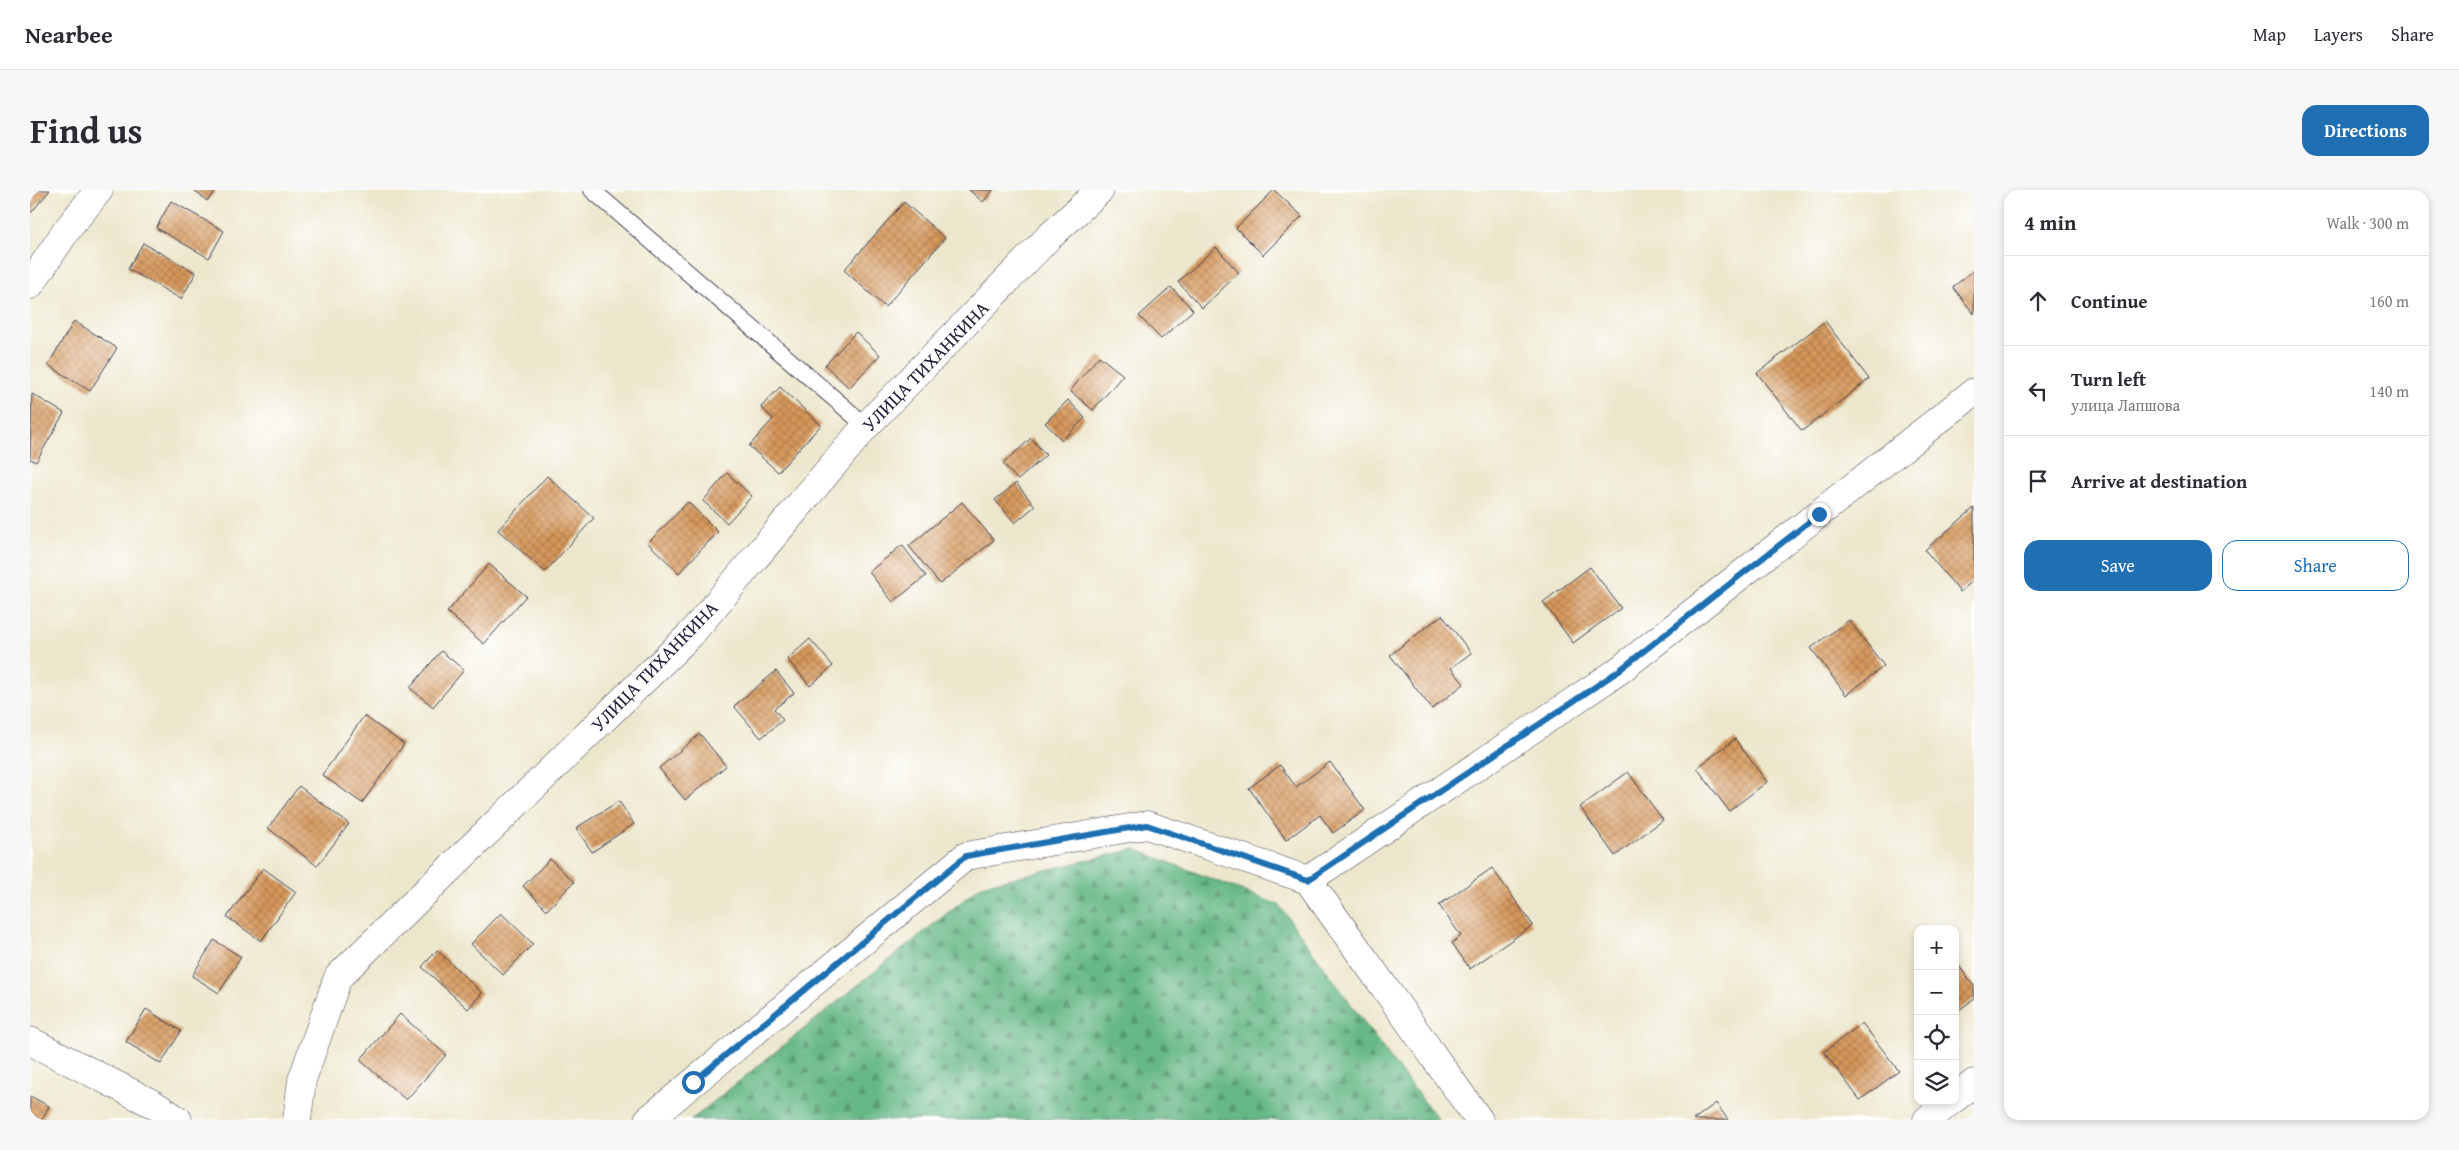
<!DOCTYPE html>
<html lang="en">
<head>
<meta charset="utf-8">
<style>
  body { margin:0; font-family:"Gentium Book Plus",serif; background:#f7f7f7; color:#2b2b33 }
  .controls { position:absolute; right:15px; bottom:15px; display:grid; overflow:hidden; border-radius:10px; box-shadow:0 2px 8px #0003 }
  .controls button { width:45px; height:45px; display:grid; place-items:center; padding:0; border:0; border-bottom:1px solid #e1e1e2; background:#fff; color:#2b2b33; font:25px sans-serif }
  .stop { position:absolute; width:15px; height:15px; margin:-11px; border:4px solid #1f6fb2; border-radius:50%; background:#fff }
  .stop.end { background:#1f6fb2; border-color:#fff; box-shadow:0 1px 5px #0008 }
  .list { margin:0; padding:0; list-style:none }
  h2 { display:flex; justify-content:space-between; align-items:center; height:65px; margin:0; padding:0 20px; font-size:21px }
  h2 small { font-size:16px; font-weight:400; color:#7c7c81 }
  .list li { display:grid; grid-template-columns:32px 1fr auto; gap:15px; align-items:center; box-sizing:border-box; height:90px; padding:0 20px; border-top:1px solid #e1e1e2 }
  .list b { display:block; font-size:19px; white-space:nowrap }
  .list p { margin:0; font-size:16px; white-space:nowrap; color:#7c7c81 }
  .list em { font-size:16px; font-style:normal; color:#7c7c81 }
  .actions { display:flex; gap:10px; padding:15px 20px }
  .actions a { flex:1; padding:11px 0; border:1px solid #1f6fb2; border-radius:15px; text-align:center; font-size:18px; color:#1f6fb2 }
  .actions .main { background:#1f6fb2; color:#fff }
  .icon { flex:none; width:28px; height:28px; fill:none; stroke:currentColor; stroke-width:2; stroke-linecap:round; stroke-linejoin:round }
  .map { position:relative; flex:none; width:1944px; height:930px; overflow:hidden; border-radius:15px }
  header { display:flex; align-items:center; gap:30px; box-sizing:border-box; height:70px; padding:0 25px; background:#fff; border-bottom:1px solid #e1e1e2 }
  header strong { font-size:24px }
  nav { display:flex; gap:28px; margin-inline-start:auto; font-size:18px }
  .intro { display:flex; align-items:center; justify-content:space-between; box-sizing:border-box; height:120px; padding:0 30px }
  h1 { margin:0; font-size:35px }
  .button { padding:12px 22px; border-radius:15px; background:#1f6fb2; color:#fff; font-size:18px; font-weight:700 }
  main { display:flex; gap:30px; padding:0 30px }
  aside { flex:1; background:#fff; border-radius:15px; box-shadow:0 2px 8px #0003 }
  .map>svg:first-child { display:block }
  .forest { fill:url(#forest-firs); stroke:#446d60 }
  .building { fill:url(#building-cross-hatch) }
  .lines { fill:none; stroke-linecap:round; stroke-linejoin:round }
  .lane-casing { stroke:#404051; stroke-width:18 }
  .street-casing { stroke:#404051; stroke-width:29 }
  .secondary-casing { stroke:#404051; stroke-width:29 }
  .lane { stroke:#fff; stroke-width:16 }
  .street { stroke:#fff; stroke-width:28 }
  .secondary { stroke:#fff; stroke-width:28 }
  .route { stroke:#1f6fb2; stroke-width:6 }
  .labels { text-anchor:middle; stroke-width:4; stroke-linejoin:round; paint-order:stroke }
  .street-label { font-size:19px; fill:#22223b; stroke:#fff }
</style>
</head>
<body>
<header>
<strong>Nearbee</strong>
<nav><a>Map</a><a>Layers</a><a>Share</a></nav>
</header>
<div class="intro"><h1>Find us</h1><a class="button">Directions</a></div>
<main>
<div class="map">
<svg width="1944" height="930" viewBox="0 0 1944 930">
  <defs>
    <pattern id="forest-firs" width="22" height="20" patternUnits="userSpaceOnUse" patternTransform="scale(1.25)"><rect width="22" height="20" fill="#66b886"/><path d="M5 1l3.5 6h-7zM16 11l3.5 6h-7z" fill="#54956f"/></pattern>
    <pattern id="building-cross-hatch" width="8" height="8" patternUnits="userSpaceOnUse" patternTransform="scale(1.25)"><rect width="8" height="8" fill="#d7985a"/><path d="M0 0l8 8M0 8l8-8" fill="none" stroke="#ae7c4c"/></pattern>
  </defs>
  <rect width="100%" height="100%" fill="#fff"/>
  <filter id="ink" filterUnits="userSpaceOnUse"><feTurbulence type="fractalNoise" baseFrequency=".02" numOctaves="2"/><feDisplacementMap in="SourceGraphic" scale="10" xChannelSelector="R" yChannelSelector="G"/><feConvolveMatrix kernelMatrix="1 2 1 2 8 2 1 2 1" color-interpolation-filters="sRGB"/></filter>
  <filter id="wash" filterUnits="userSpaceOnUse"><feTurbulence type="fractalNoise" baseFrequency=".0096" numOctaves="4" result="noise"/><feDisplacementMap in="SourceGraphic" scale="20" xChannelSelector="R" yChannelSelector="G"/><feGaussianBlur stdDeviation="1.12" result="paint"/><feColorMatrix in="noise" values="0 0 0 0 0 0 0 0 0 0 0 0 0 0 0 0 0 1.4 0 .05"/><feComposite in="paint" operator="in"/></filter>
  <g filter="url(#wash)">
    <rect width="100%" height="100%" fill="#ece7cc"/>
    <polygon class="forest" points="1105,659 1249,715 1368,879 1409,930 661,930 952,695"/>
    <g id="blocks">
      <g class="building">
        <polygon points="0,0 20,0 0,24"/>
        <polygon points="164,0 187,0 177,11"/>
        <polygon points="939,0 963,0 953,12"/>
        <polygon points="1244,0 1272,26 1233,65 1206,38"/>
        <polygon points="141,11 194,41 179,68 126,38"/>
        <polygon points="874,12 915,48 855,117 814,80"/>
        <polygon points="113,53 166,83 151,109 98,79"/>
        <polygon points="1186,57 1209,83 1172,118 1148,92"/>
        <polygon points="1944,80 1944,124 1923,97"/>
        <polygon points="1141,97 1163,120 1131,149 1109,126"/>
        <polygon points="44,131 87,158 60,201 18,175"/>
        <polygon points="1795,131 1839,189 1772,241 1727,183"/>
        <polygon points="826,142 850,165 819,198 795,175"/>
        <polygon points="1069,166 1093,185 1063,220 1040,201"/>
        <polygon points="750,197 791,235 748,282 719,256 743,229 731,217"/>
        <polygon points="2,204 34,223 6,272 0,269"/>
        <polygon points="1038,210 1055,228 1032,250 1015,233"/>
        <polygon points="1001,248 1016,265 988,290 973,274"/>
        <polygon points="697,283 722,306 697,333 673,311"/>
        <polygon points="517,286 564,328 515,382 468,340"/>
        <polygon points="986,293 1005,316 985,333 965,310"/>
        <polygon points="658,312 688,342 649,383 618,353"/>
        <polygon points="932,312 964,350 910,394 879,356"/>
        <polygon points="1944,318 1944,390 1930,402 1895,360"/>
        <polygon points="872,355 896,386 863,412 839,382"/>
        <polygon points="459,374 496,406 454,454 417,422"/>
        <polygon points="1560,377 1591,418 1543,453 1513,412"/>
        <polygon points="1412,425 1441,463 1421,478 1434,494 1402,519 1360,465"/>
        <polygon points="1819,430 1854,476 1816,505 1781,458"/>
        <polygon points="780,449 803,476 780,496 757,469"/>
        <polygon points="411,461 434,480 403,517 380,498"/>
        <polygon points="746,481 764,503 744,519 753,530 731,548 704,516"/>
        <polygon points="334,526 374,554 332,613 292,585"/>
        <polygon points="670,544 696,576 655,610 629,578"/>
        <polygon points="1705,549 1737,592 1699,621 1667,578"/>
        <polygon points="1300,572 1335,620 1303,643 1290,625 1256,650 1219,598 1250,575 1266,597"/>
        <polygon points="1598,582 1633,630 1585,666 1550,617"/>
        <polygon points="269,596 319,634 287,676 238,638"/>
        <polygon points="589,611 604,634 562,662 546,638"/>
        <polygon points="520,669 544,692 517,720 493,696"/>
        <polygon points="233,678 266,702 231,751 197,727"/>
        <polygon points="1462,678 1503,735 1440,779 1422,753 1431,746 1409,715"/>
        <polygon points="471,723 503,754 473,785 441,754"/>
        <polygon points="184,750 211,767 189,803 162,786"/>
        <polygon points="407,760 452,803 438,819 392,777"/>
        <polygon points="1925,771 1944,796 1944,809 1925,823"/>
        <polygon points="116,819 151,841 131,874 96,852"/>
        <polygon points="370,824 416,865 376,910 330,870"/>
        <polygon points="1832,833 1869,881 1830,910 1794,862"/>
        <polygon points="0,906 19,916 12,930 0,930"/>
        <polygon points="1686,913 1698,930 1663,930"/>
      </g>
    </g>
  </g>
  <g filter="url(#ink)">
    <use href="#blocks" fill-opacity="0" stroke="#404051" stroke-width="1"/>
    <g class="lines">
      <defs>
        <polyline id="lane" points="562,0 836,236"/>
        <g id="street">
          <polyline points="0,95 36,41 69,0"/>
          <polyline points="1278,690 1587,482 1944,202"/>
          <polyline points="0,851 123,914 148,930"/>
          <polyline points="1925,908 1944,893"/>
          <polyline points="618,930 936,666 1117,635 1278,690 1449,930"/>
          <polyline points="1897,930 1921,911"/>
        </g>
        <polyline id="secondary" points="267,930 272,890 308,787 660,445 836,236 1018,48 1070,0"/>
      </defs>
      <use href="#lane" class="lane-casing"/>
      <use href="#street" class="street-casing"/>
      <use href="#secondary" class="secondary-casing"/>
      <use href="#lane" class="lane"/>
      <use href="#street" class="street"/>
      <use href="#secondary" class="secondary"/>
    </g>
  </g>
  <g class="lines" filter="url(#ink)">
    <polyline class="route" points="663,892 936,666 1117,635 1278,690 1587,482 1789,324"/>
  </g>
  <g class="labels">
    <g class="street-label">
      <text transform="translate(895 176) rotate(-46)" y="7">УЛИЦА ТИХАНКИНА</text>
      <text transform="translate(624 476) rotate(-46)" y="7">УЛИЦА ТИХАНКИНА</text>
    </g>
  </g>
</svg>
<div class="controls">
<button>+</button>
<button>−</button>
<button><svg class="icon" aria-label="locate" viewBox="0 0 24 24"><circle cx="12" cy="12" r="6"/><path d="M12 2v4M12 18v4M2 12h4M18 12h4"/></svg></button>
<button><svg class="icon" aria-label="layers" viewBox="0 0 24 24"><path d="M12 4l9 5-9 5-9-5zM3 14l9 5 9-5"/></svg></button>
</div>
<div class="stop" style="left:663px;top:892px"></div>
<div class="stop end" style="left:1789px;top:324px"></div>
</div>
<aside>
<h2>4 min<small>Walk · 300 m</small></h2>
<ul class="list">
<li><svg class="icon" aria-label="ahead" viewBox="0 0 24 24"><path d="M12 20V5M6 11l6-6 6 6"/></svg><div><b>Continue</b></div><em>160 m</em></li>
<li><svg class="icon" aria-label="left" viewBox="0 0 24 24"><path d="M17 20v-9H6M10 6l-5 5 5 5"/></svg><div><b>Turn left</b><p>улица Лапшова</p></div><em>140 m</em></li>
<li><svg class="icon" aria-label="arrive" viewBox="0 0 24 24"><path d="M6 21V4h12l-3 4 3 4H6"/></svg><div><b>Arrive at destination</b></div></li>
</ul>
<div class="actions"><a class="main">Save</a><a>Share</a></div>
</aside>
</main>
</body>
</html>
